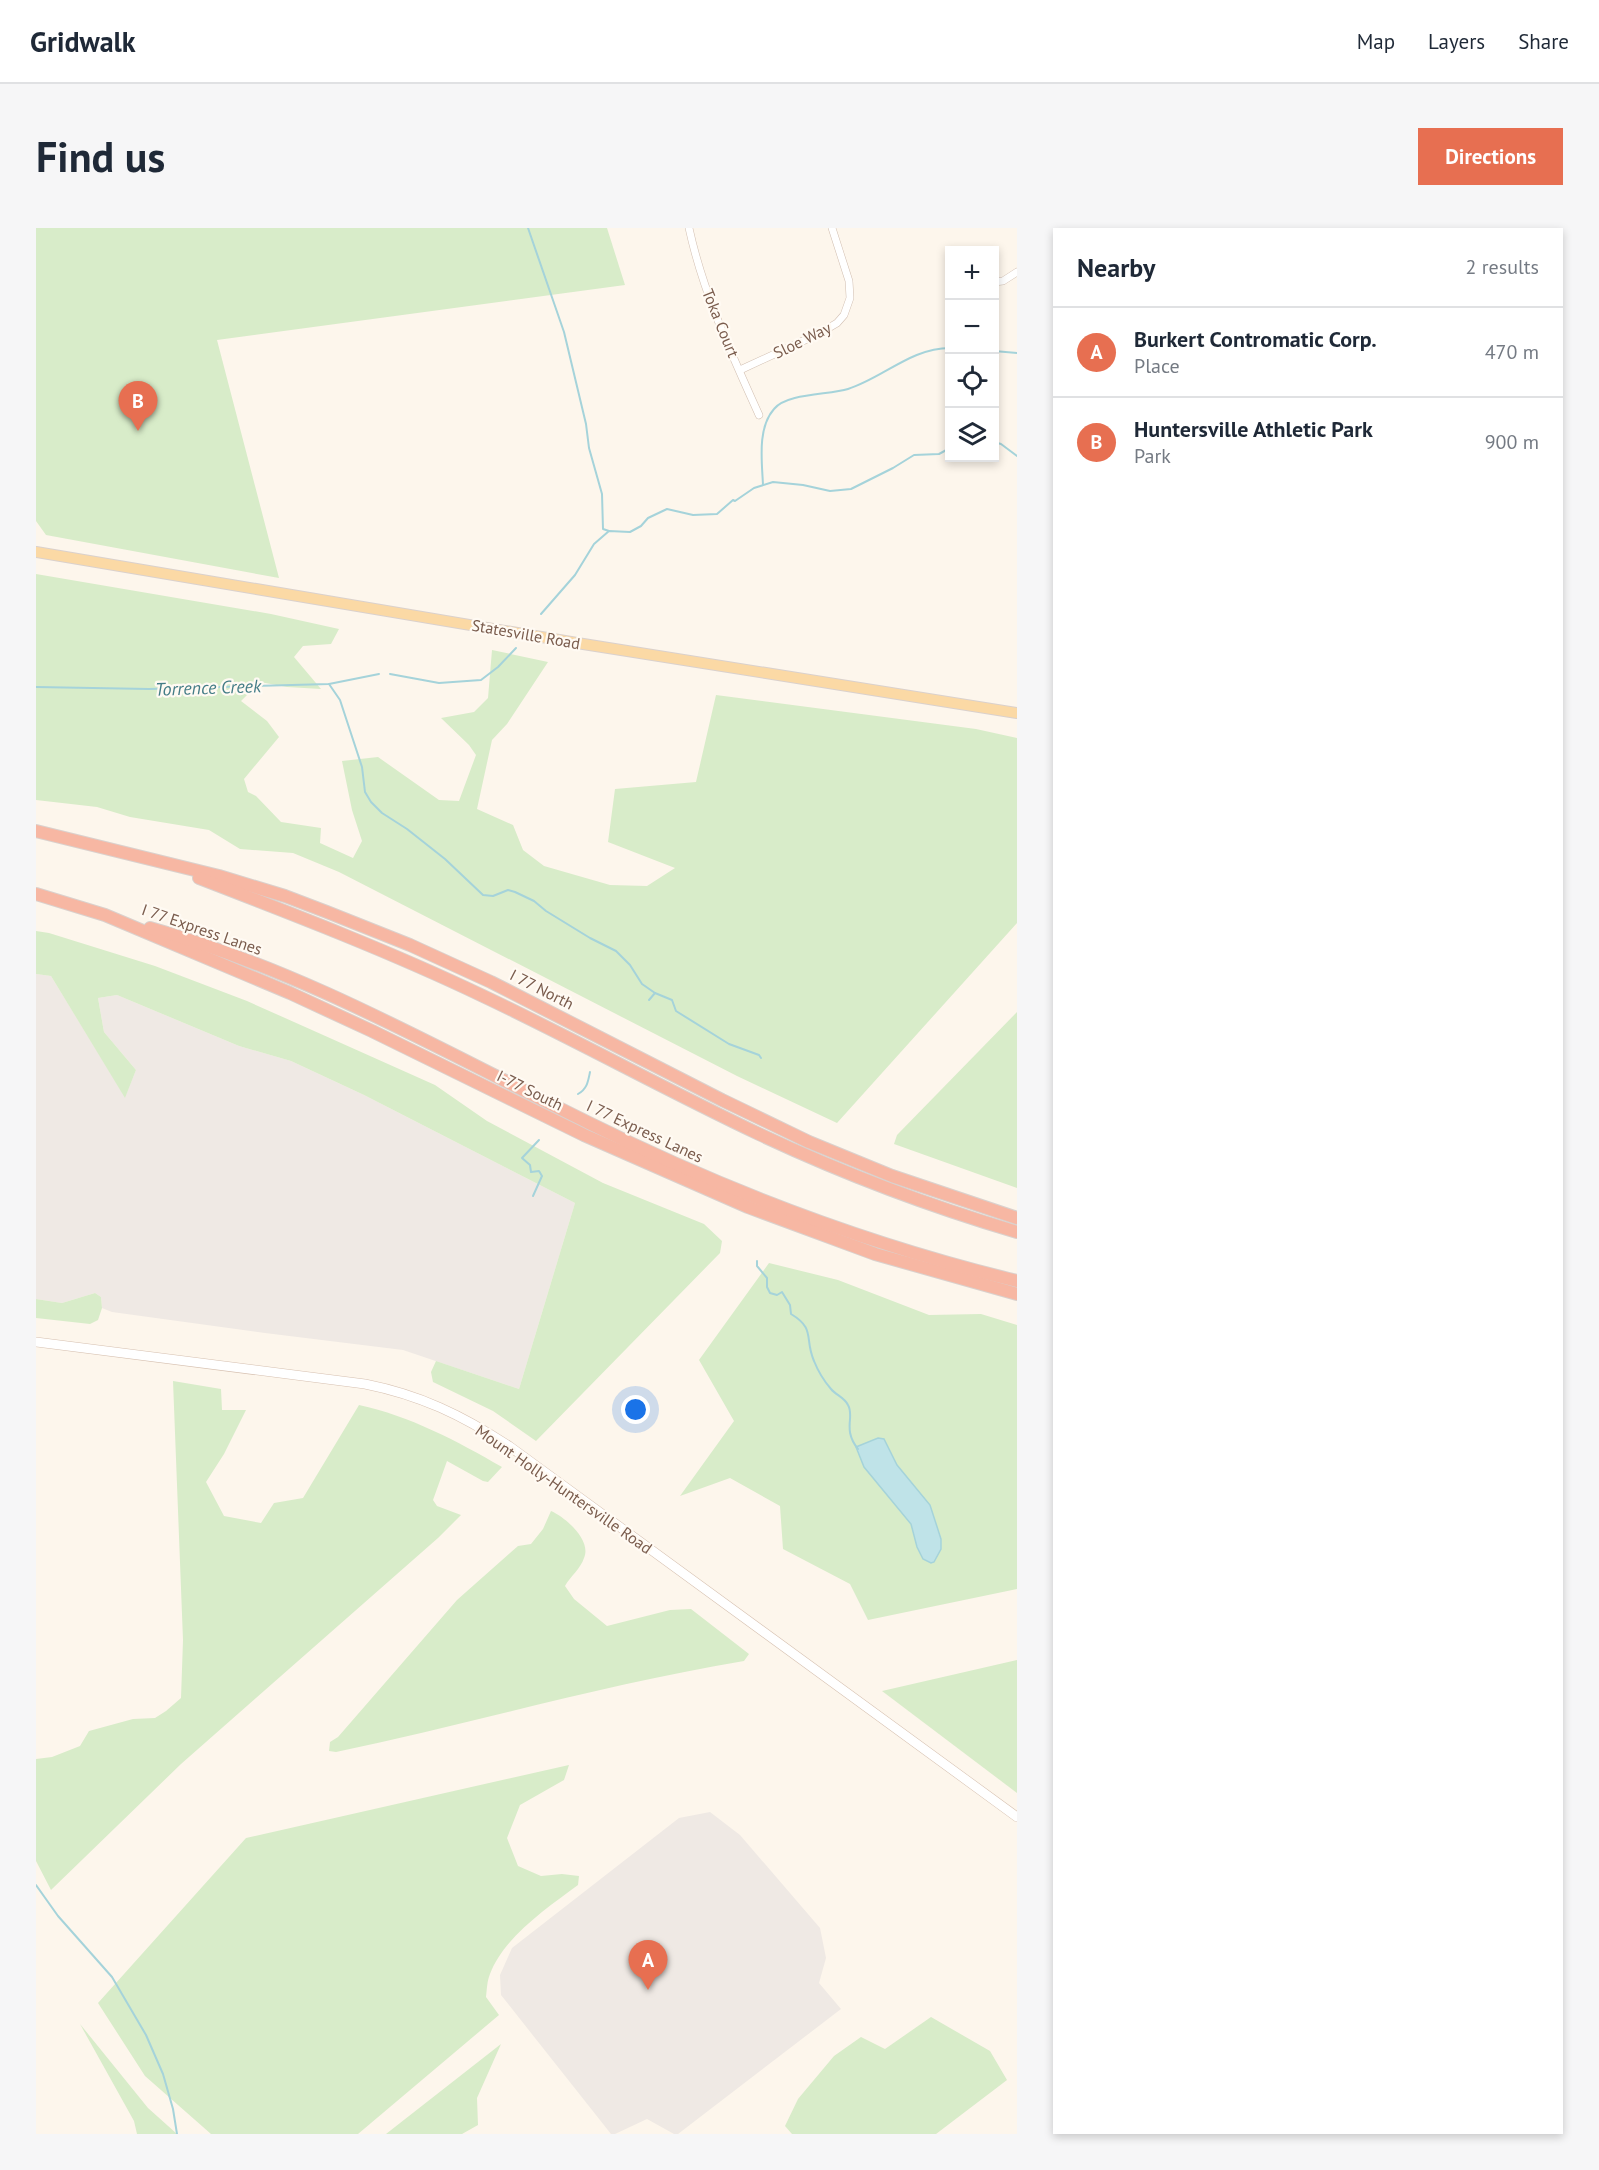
<!DOCTYPE html>
<html lang="en">
<head>
<meta charset="utf-8">
<style>
  body { margin:0; font-family:"PT Sans",sans-serif; background:#f6f6f7; color:#1f2937 }
  .controls { position:absolute; right:18px; top:18px; display:grid; overflow:hidden; border-radius:0px; box-shadow:0 3px 9px #0003 }
  .controls button { width:54px; height:54px; display:grid; place-items:center; padding:0; border:0; border-bottom:2px solid #e0e1e3; background:#fff; color:#1f2937; font:30px sans-serif }
  .you { position:absolute; left:600px; top:1182px; width:21px; height:21px; margin:-15px; border:4px solid #fff; border-radius:50%; background:#1a73e8; box-shadow:0 0 0 9px #1a73e833 }
  .badge { display:grid; place-items:center; width:39px; height:39px; border-radius:50%; background:#e76f51; color:#fff; font-size:20px; font-weight:700 }
  .pin { position:absolute; translate:-50% -50px; filter:drop-shadow(0 2px 3px #0008) }
  .pin::after { content:''; position:absolute; top:32px; width:21px; height:18px; background:inherit; clip-path:polygon(0 0,100% 0,50% 100%) }
  .list { margin:0; padding:0; list-style:none }
  h2 { display:flex; justify-content:space-between; align-items:center; height:78px; margin:0; padding:0 24px; font-size:26px }
  h2 small { font-size:20px; font-weight:400; color:#747a83 }
  .list li { display:grid; grid-template-columns:39px 1fr auto; gap:18px; align-items:center; box-sizing:border-box; height:90px; padding:0 24px; border-top:2px solid #e0e1e3 }
  .list b { display:block; font-size:22px; white-space:nowrap }
  .list p { margin:0; font-size:20px; white-space:nowrap; color:#747a83 }
  .list em { font-size:20px; font-style:normal; color:#747a83 }
  .icon { flex:none; width:33px; height:33px; fill:none; stroke:currentColor; stroke-width:2; stroke-linecap:round; stroke-linejoin:round }
  .map { position:relative; flex:none; width:981px; height:1906px; overflow:hidden; border-radius:0px }
  header { display:flex; align-items:center; gap:36px; box-sizing:border-box; height:84px; padding:0 30px; background:#fff; border-bottom:2px solid #e0e1e3 }
  header strong { font-size:28px }
  nav { display:flex; gap:33px; margin-inline-start:auto; font-size:21px }
  .intro { display:flex; align-items:center; justify-content:space-between; box-sizing:border-box; height:144px; padding:0 36px }
  h1 { margin:0; font-size:42px }
  .button { padding:15px 27px; border-radius:0px; background:#e76f51; color:#fff; font-size:21px; font-weight:700 }
  main { display:flex; gap:36px; padding:0 36px }
  aside { flex:1; background:#fff; border-radius:0px; box-shadow:0 3px 9px #0003 }
  .map>svg:first-child { display:block }
  .industrial { fill:#efe9e4 }
  .green { fill:#d8ecc9 }
  .water { fill:#bfe3e8; stroke:#a5d3da; stroke-width:1.5 }
  .lines { fill:none; stroke-linecap:round; stroke-linejoin:round }
  .stream { stroke:#a5d3da; stroke-width:2 }
  .minor-casing { stroke:#d1beb0; stroke-width:8 }
  .secondary-casing { stroke:#d6c0b0; stroke-width:10 }
  .primary-casing { stroke:#dad1cd; stroke-width:12 }
  .motorway-casing { stroke:#dad1cd; stroke-width:14 }
  .minor { stroke:#fff; stroke-width:7 }
  .secondary { stroke:#fff; stroke-width:9 }
  .primary { stroke:#fbd9a5; stroke-width:10 }
  .motorway { stroke:#f7b7a3; stroke-width:12 }
  .labels { text-anchor:middle; stroke-width:4.5; stroke-linejoin:round; paint-order:stroke }
  .street-label { font-size:16px; fill:#7a5c4d; stroke:#fffaf3 }
  .water-label { font-size:18px; font-style:italic; fill:#437c86; stroke:#fffaf3 }
</style>
</head>
<body>
<header>
<strong>Gridwalk</strong>
<nav><a>Map</a><a>Layers</a><a>Share</a></nav>
</header>
<div class="intro"><h1>Find us</h1><a class="button">Directions</a></div>
<main>
<div class="map">
<svg width="981" height="1906" viewBox="0 0 981 1906">
  <rect width="100%" height="100%" fill="#fdf6ec"/>
  <g class="industrial">
    <polygon points="0,746 15,748 89,869 100,842 68,804 62,770 81,767 203,818 255,833 328,867 539,975 483,1161 367,1122 229,1105 76,1084 66,1080 65,1069 59,1065 26,1075 0,1071"/>
    <polygon points="674,1584 704,1607 784,1700 790,1730 783,1755 805,1781 642,1906 638,1906 611,1891 579,1906 575,1906 465,1767 464,1747 476,1720 643,1590"/>
  </g>
  <g class="green">
    <polygon points="0,0 571,0 589,57 181,112 243,350 10,307 0,293"/>
    <polygon points="0,346 235,386 303,401 295,416 267,418 258,429 285,461 251,459 224,454 205,473 231,493 243,509 208,551 212,564 220,568 245,594 285,600 284,615 317,630 326,613 316,582 306,533 342,529 403,572 423,573 440,527 433,517 405,490 438,484 452,470 456,422 512,434 471,496 456,512 441,581 477,597 487,622 508,638 574,657 611,658 639,640 572,614 579,561 660,554 680,467 940,501 981,510 981,695 801,895 701,848 303,644 257,625 204,621 173,602 94,589 61,579 0,572"/>
    <polygon points="0,703 13,705 119,738 211,773 399,857 451,893 567,955 668,996 686,1013 684,1025 500,1213 457,1183 397,1154 395,1144 400,1133 483,1161 539,975 328,867 255,833 203,818 81,767 62,770 68,804 100,842 89,870 15,748 0,746"/>
    <polygon points="981,784 981,960 858,916 861,907"/>
    <polygon points="733,1035 802,1052 893,1087 945,1086 981,1097 981,1361 832,1392 814,1356 747,1321 744,1278 694,1250 644,1268 698,1193 663,1132"/>
    <polygon points="59,1065 65,1069 66,1080 62,1092 54,1096 0,1090 0,1071 26,1075"/>
    <path d="M137,1153L185,1161L186,1182H210L188,1226L170,1254L188,1288L225,1295L238,1275L267,1270L323,1177C374,1188 421,1213 466,1239L452,1254L447,1253L411,1233L397,1272L401,1278L425,1287L402,1310L145,1536L15,1662L0,1633V1531L16,1529L44,1518L53,1503L97,1491L119,1490L130,1483L145,1470L147,1412Z"/>
    <path d="M515,1283C529,1289 556,1312 548,1330C545,1340 534,1349 529,1358L538,1371L571,1398L634,1382L655,1381L713,1426L708,1433C570,1456 437,1495 300,1524L293,1523L294,1514L302,1509L421,1372L482,1318L495,1316L507,1301Z"/>
    <polygon points="981,1432 981,1565 846,1463"/>
    <path d="M533,1537L528,1552L484,1577L471,1610L482,1638L505,1648L526,1646L543,1648L542,1657C511,1680 468,1709 454,1746C451,1753 451,1761 450,1769L463,1787L322,1906H175L109,1848L62,1775L210,1610Z"/>
    <polygon points="895,1789 954,1823 971,1852 900,1906 756,1906 749,1898 762,1871 798,1828 825,1809 849,1821"/>
    <polygon points="44,1796 112,1880 141,1906 101,1906 98,1893"/>
    <polygon points="465,1816 441,1870 442,1897 426,1906 350,1906"/>
  </g>
  <polygon class="water" points="842,1210 848,1211 861,1237 894,1277 905,1311 905,1321 898,1334 895,1335 887,1331 881,1319 875,1296 828,1239 820,1219"/>
  <g class="lines">
    <g class="stream">
      <polyline points="492,0 528,104 550,196 553,220 566,266 567,301 573,303"/>
      <polyline points="958,123 981,125"/>
      <polyline points="958,214 965,216 981,228"/>
      <path d="M727,257C726,234 721,200 738,181C751,165 793,167 812,161C847,150 875,120 914,120"/>
      <polyline points="505,386 539,347 558,316 573,303 594,304 605,298 612,290 631,281 657,287 681,286 697,272 699,273 718,260 737,254 767,257 794,263 815,261 857,240 878,227 903,226 914,220"/>
      <polyline points="354,446 403,455 445,452 462,439 480,420"/>
      <polyline points="293,456 304,472 326,539 329,564 335,574 346,585 371,601 409,631 447,667 457,668 472,662 479,664 498,673 510,683 554,710 580,723 594,737 606,756 619,765 636,772 640,783 693,816 723,827 725,830"/>
      <polyline points="0,459 113,461 293,456 343,446"/>
      <polyline points="613,772 619,765"/>
      <path d="M542,866C551,861 552,854 554,844"/>
      <polyline points="497,968 506,948 503,943 495,944 494,937 486,930 503,912"/>
      <path d="M721,1033V1038L731,1050V1059L734,1065L741,1067L746,1064L754,1077L755,1086C780,1101 768,1110 778,1133C782,1143 788,1153 795,1161C800,1167 809,1170 812,1177C819,1189 806,1201 822,1221"/>
      <polyline points="0,1657 22,1688 76,1749 110,1807 127,1846 137,1881 141,1906"/>
    </g>
    <defs>
      <g id="minor">
        <path d="M653,0C667,65 696,127 723,187"/>
        <polyline points="958,54 967,53 981,44"/>
        <polyline points="704,142 784,105 801,95 808,87 814,70 813,53 796,0"/>
      </g>
      <path id="secondary" d="M0,1114L329,1156C384,1167 426,1187 473,1218L981,1589"/>
      <polyline id="primary" points="0,324 541,415 981,485"/>
      <g id="motorway">
        <polyline points="0,603 183,648 249,668 291,684 374,717 455,754 686,872 773,914 856,948 981,990"/>
        <path d="M163,650C259,687 355,724 447,768C540,812 630,862 723,906C806,945 893,978 981,1004"/>
        <polyline points="0,666 69,687 254,765 336,803 548,907 712,979 839,1026 981,1066"/>
        <path d="M114,700C269,743 410,825 553,895C690,963 833,1017 981,1053"/>
      </g>
    </defs>
    <use href="#minor" class="minor-casing"/>
    <use href="#secondary" class="secondary-casing"/>
    <use href="#primary" class="primary-casing"/>
    <use href="#motorway" class="motorway-casing"/>
    <use href="#minor" class="minor"/>
    <use href="#secondary" class="secondary"/>
    <use href="#primary" class="primary"/>
    <use href="#motorway" class="motorway"/>
  </g>
  <g class="labels">
    <g class="street-label">
      <text transform="translate(685 95) rotate(68)" y="6">Toka Court</text>
      <text transform="translate(766 112) rotate(-26)" y="6">Sloe Way</text>
      <text transform="translate(490 406) rotate(10)" y="6">Statesville Road</text>
      <text transform="translate(166 701) rotate(19)" y="6">I 77 Express Lanes</text>
      <text transform="translate(506 761) rotate(27)" y="6">I 77 North</text>
      <text transform="translate(494 862) rotate(26)" y="6">I-77 South</text>
      <text transform="translate(609 903) rotate(25)" y="6">I 77 Express Lanes</text>
      <text transform="translate(528 1261) rotate(35)" y="6">Mount Holly-Huntersville Road</text>
    </g>
    <g class="water-label">
      <text transform="translate(172 460) rotate(-2)" y="6">Torrence Creek</text>
    </g>
  </g>
</svg>
<div class="controls">
<button>+</button>
<button>−</button>
<button><svg class="icon" aria-label="locate" viewBox="0 0 24 24"><circle cx="12" cy="12" r="6"/><path d="M12 2v4M12 18v4M2 12h4M18 12h4"/></svg></button>
<button><svg class="icon" aria-label="layers" viewBox="0 0 24 24"><path d="M12 4l9 5-9 5-9-5zM3 14l9 5 9-5"/></svg></button>
</div>
<div class="you"></div>
<div class="pin badge" style="left:612px;top:1762px">A</div>
<div class="pin badge" style="left:102px;top:203px">B</div>
</div>
<aside>
<h2>Nearby<small>2 results</small></h2>
<ul class="list">
<li><span class="badge">A</span><div><b>Burkert Contromatic Corp.</b><p>Place</p></div><em>470 m</em></li>
<li><span class="badge">B</span><div><b>Huntersville Athletic Park</b><p>Park</p></div><em>900 m</em></li>
</ul>
</aside>
</main>
</body>
</html>
